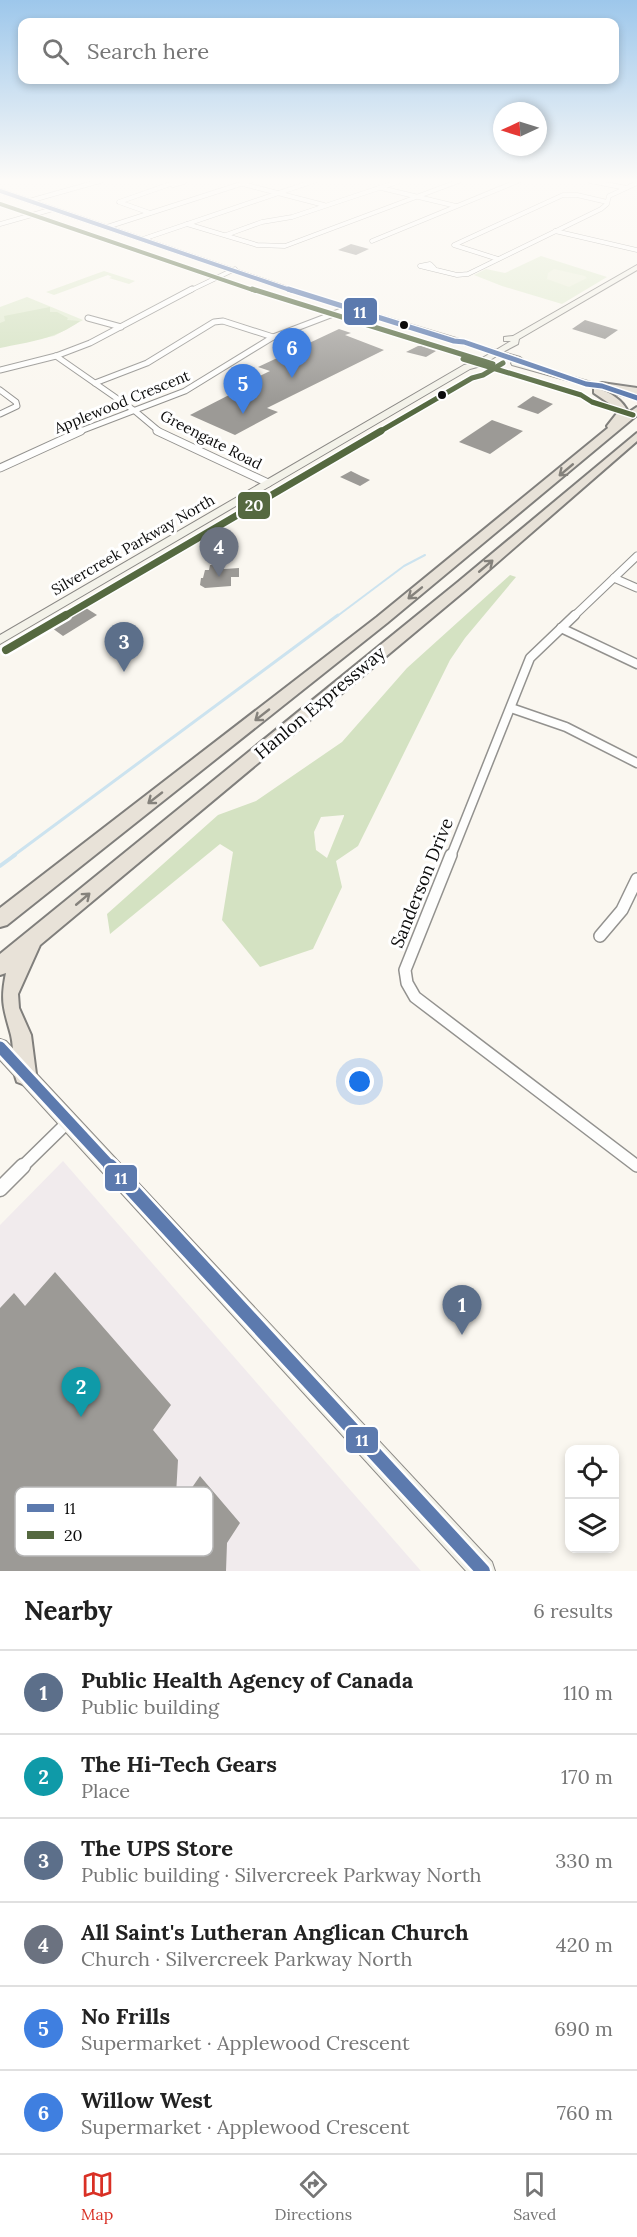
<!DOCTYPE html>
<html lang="en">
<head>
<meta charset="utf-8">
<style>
  body { margin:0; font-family:Lora,serif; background:#f6f6f6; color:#222 }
  .controls { position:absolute; right:18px; bottom:18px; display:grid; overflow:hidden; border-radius:12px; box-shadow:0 3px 9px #0003 }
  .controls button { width:54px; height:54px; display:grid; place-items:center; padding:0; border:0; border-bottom:2px solid #e0e0e0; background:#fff; color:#222; font:30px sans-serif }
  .compass { position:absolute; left:493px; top:102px; width:54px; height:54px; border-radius:50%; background:#fff; box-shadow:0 3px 9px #0003; rotate:266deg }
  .you { position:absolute; left:360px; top:1082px; width:21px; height:21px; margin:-15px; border:4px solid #fff; border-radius:50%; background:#1a73e8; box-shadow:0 0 0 9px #1a73e833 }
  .badge { display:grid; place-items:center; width:39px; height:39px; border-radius:50%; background:#d93025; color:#fff; font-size:20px; font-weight:700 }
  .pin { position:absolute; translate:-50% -50px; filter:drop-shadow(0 2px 3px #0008) }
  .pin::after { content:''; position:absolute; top:32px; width:21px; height:18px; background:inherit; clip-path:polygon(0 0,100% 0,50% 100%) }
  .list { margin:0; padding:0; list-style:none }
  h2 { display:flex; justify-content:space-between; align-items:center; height:78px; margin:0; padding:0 24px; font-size:26px }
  h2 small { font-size:20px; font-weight:400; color:#767676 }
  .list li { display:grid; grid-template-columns:39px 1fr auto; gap:18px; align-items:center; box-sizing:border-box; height:84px; padding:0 24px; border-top:2px solid #e0e0e0 }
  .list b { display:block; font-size:22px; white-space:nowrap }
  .list p { margin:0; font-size:20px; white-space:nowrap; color:#767676 }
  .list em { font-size:20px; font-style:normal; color:#767676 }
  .icon { flex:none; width:33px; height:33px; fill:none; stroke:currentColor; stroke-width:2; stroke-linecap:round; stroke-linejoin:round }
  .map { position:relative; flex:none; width:637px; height:1571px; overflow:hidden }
  .search { position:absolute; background:#fff; box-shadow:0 3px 9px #0003; left:18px; right:18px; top:18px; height:66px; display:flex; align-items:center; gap:15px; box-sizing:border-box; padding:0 21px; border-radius:12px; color:#767676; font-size:22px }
  .sheet { height:582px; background:#fff }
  nav { display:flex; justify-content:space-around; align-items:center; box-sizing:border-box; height:84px; border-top:2px solid #e0e0e0; background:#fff; font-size:16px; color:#767676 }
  nav a { display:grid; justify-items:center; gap:3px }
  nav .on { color:#d93025 }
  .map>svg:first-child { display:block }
  .industrial { fill:#f1ebed }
  .green { fill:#e3ecd3 }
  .forest { fill:#d4e2c2; fill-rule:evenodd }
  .pitch { fill:#ecf0dc }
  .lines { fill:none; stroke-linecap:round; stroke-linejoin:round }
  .stream-far2 { stroke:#cce3ef; stroke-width:2 }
  .stream-far1 { stroke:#cce3ef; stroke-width:3 }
  .stream { stroke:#cce3ef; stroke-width:4 }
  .building { fill:#9c9a96 }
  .minor-far5-casing { stroke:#93928f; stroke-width:5 }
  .minor-far4-casing { stroke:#93928f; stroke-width:7 }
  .minor-far3-casing { stroke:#93928f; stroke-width:9 }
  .minor-far2-casing { stroke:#93928f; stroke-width:11 }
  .minor-far1-casing { stroke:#93928f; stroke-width:14 }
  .minor-casing { stroke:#93928f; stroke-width:17 }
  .secondary-casing { stroke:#8a8885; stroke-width:2 }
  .trunk-casing { stroke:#807f7c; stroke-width:4 }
  .minor-far5 { stroke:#fefefd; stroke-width:4 }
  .minor-far4 { stroke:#fefefd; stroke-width:5 }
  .minor-far3 { stroke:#fefefd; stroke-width:7 }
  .minor-far2 { stroke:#fefefd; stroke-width:8 }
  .minor-far1 { stroke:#fefefd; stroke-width:11 }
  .minor { stroke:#fefefd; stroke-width:14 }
  .secondary { fill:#f3f2e9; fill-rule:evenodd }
  .trunk { fill:#e8e2d8; fill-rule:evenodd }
  .bus-1-far3-casing { stroke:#fff; stroke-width:6 }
  .bus-1-far2-casing { stroke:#fff; stroke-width:8 }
  .bus-1-far1-casing { stroke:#fff; stroke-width:16 }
  .bus-1-casing { stroke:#fff; stroke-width:19 }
  .bus-2-far3-casing { stroke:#fff; stroke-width:6 }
  .bus-2-far2-casing { stroke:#fff; stroke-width:8 }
  .bus-2-far1-casing { stroke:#fff; stroke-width:10 }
  .bus-2-casing { stroke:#fff; stroke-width:13 }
  .bus-1-far3 { stroke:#5c7aae; stroke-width:4 }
  .bus-1-far2 { stroke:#5c7aae; stroke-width:5 }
  .bus-1-far1 { stroke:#5c7aae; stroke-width:11 }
  .bus-1 { stroke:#5c7aae; stroke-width:14 }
  .bus-2-far3 { stroke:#556940; stroke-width:4 }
  .bus-2-far2 { stroke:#556940; stroke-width:5 }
  .bus-2-far1 { stroke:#556940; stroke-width:7 }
  .bus-2 { stroke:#556940; stroke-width:8 }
  .oneway { stroke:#85827c }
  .bus-dot { fill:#0c0c0c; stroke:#fff; stroke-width:2 }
  .labels { text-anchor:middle; stroke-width:6; stroke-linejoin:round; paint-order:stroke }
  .far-street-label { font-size:15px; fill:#0c0c0c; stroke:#fff }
  .street-label { font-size:18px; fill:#0c0c0c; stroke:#fff }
  .key { fill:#fff; stroke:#b6b6b6; stroke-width:1.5 }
  .key-label { font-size:16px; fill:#0c0c0c }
  .line-badge { stroke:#fff; stroke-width:2 }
  .badge-label { font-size:16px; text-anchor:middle; font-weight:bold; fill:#fff }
</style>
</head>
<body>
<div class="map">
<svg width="637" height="1571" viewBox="0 0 637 1571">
  <rect width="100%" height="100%" fill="#faf7f0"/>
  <polygon class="industrial" points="63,1161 421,1571 0,1571 0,1225"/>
  <g class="green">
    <polygon points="541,256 607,277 562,304 502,286 474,275 486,269 505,273"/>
    <polygon points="104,271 135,281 129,284 109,278 112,277 108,275 54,295 46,292"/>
    <polygon points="27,297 83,320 54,336 0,347 0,307"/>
  </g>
  <g class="forest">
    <path d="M50,307V312H57L68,318L67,320L80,321C56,339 29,342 0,348V323L5,321L4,316Z"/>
    <path d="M510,575L516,577L465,638L450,660L358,846L336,861L342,887L313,949L260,967L222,920L233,852L220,844L110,934L107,914L218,815L256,801L342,742L407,668ZM344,815V816L327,858L316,850L314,832L321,817Z"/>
  </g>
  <polygon class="pitch" points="554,269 585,276 587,278 569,287 547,279 548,273"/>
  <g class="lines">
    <polyline class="stream-far2" points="336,617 404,566 425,555"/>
    <polyline class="stream-far1" points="13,856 338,615"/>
    <polyline class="stream" points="0,866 15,855"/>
  </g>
  <g class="building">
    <polygon points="351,244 369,249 356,255 338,250"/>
    <polygon points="585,320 618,330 605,339 572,329"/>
    <polygon points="339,329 351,333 345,335 384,350 267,408 278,412 235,435 190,415 231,394 227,392 270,371 258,367"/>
    <polygon points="418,346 421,346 436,351 426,357 406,352"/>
    <polygon points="533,396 553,404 538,414 517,407"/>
    <polygon points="492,420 523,431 490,454 459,442"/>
    <polygon points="351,471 361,476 370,480 360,486 340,477"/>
    <polygon points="210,565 217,565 224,569 239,568 239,577 231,577 231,586 205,588 200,585 201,578 203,578 205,570 209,570"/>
    <polygon points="86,608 97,615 63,636 52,628"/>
    <polygon points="55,1272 171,1405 153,1430 178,1460 175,1512 200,1476 240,1523 227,1543 226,1571 0,1571 0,1308 14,1293 25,1306"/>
  </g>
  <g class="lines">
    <defs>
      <g id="minor-far5">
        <polyline points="590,181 626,188"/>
        <polyline points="243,184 324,205"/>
        <polyline points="381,188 456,206"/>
        <polyline points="29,201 100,181"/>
        <polyline points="150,213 119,202 176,182 184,182 173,185"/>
        <polyline points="0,224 53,209"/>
        <polyline points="187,224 257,245 285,246 459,181"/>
        <polyline points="107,227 250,181"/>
        <polyline points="555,231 637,250"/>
        <polyline points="226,235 262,222 292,217 400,181"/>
        <polyline points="143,239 314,181"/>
        <polyline points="372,241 518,181"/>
        <polyline points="498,259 454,245 563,195 577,195 607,202"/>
        <polyline points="434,268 430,264 420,266 457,275 468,274 601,209 607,204 609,196 637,183"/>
        <polyline points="189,291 235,269"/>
      </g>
      <g id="minor-far4">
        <polyline points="88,318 121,327"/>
        <polyline points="56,356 135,411 160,432"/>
        <polyline points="0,370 56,356 90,343 192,289"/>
        <polyline points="95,383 147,363 214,322 223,321 273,337"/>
        <polyline points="0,390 16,402 17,406 0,414"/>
        <polyline points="78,432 185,391 273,337 349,308"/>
      </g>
      <g id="minor-far3">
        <polyline points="157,431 268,483"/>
        <polyline points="0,468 81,431"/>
        <polyline points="614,578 637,588"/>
        <polyline points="573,617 637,556"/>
      </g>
      <g id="minor-far2">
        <polyline points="561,628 637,664"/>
        <polyline points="511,708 566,727 637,763"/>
        <polyline points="451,856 530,658 575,615"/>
      </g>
      <g id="minor-far1">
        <polyline points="451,855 405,970 407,983 415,997 637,1166"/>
        <polyline points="600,936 622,910 637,879"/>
        <polyline points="22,1167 69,1121"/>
      </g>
      <polyline id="minor" points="0,1189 23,1166"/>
      <g id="secondary">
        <polygon points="0,189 296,290 496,350 511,341 504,341 504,337 513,336 637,265 637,270 519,339 518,344 503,352 520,357 528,364 637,395 637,400 512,365 511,363 514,361 498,355 481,366 470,369 0,644 0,635 464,365 475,362 491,353 292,292 0,193"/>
        <polygon points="0,1039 6,1041 492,1562 495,1571 466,1571 0,1060"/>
      </g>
      <g id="trunk">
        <polygon points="602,383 637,388 637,394 599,388 599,384"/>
        <path d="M594,389C605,388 625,401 628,413L637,407V415L387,623L7,925L0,927V908L377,617L608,428L607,426L618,412L616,408L594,393Z"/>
        <path d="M637,433V441L468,588L40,945L18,994L19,1008L31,1035L36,1074L33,1082L25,1085L17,1082C11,1067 15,1051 11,1035C4,1009 0,1002 6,973L0,975V954L458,582Z"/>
      </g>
    </defs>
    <use href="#minor-far5" class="minor-far5-casing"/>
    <use href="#minor-far4" class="minor-far4-casing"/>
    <use href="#minor-far3" class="minor-far3-casing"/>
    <use href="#minor-far2" class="minor-far2-casing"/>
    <use href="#minor-far1" class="minor-far1-casing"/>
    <use href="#minor" class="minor-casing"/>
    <use href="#secondary" class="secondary-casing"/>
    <use href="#trunk" class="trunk-casing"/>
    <use href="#minor-far5" class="minor-far5"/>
    <use href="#minor-far4" class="minor-far4"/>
    <use href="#minor-far3" class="minor-far3"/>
    <use href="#minor-far2" class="minor-far2"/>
    <use href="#minor-far1" class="minor-far1"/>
    <use href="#minor" class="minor"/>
    <use href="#secondary" class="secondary"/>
    <use href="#trunk" class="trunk"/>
    <defs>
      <polyline id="bus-1-far3" points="0,191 293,291"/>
      <polyline id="bus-1-far2" points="288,289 454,341 464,342 586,384 602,386 637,398"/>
      <polyline id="bus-1-far1" points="0,1047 111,1167"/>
      <polyline id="bus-1" points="110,1166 483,1571"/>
      <polyline id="bus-2-far3" points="0,204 256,291"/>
      <g id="bus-2-far2">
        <polyline points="252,289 493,364"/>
        <polyline points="463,359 581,395 592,402 633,415"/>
        <polyline points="379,432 472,378 483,375 503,363"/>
      </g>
      <polyline id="bus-2-far1" points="63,617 381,431"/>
      <polyline id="bus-2" points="6,650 66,615"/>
    </defs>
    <use href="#bus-1-far3" class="bus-1-far3-casing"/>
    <use href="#bus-1-far2" class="bus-1-far2-casing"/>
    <use href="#bus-1-far1" class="bus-1-far1-casing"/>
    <use href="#bus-1" class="bus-1-casing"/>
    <use href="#bus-2-far3" class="bus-2-far3-casing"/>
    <use href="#bus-2-far2" class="bus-2-far2-casing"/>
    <use href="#bus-2-far1" class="bus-2-far1-casing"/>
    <use href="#bus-2" class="bus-2-casing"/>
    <use href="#bus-1-far3" class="bus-1-far3"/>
    <use href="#bus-1-far2" class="bus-1-far2"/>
    <use href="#bus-1-far1" class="bus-1-far1"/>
    <use href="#bus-1" class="bus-1"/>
    <use href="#bus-2-far3" class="bus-2-far3"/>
    <use href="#bus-2-far2" class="bus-2-far2"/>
    <use href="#bus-2-far1" class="bus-2-far1"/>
    <use href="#bus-2" class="bus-2"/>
  </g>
  <defs><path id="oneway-shaft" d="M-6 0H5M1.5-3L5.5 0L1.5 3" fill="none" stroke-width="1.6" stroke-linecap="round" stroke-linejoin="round" transform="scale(1.5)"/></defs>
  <g class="oneway">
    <use href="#oneway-shaft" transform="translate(566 470) rotate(140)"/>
    <use href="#oneway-shaft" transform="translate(486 566) rotate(-40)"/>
    <use href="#oneway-shaft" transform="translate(415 593) rotate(141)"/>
    <use href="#oneway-shaft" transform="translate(262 715) rotate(142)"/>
    <use href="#oneway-shaft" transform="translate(155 798) rotate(142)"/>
    <use href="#oneway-shaft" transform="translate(83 899) rotate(-40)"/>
  </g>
  <linearGradient id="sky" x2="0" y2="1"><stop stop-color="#9dc7eb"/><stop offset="0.45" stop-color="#fdfbf8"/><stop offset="1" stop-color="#fdfbf8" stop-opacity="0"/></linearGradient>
  <rect width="637" height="401" fill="url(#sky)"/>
  <g class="bus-dot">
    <circle cx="404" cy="325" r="5"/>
    <circle cx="442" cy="395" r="5"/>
  </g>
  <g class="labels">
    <g class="far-street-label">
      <text transform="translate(122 402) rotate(-22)" y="5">Applewood Crescent</text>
      <text transform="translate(211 440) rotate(27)" y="5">Greengate Road</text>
      <text transform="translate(133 545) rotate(-30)" y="5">Silvercreek Parkway North</text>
    </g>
    <g class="street-label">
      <text transform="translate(320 703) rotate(-40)" y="6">Hanlon Expressway</text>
      <text transform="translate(422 883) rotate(-68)" y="6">Sanderson Drive</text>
    </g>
  </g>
  <rect x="15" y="1487" width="198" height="69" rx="9" class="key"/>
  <rect x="27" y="1504" width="27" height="8" fill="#5c7aae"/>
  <rect x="27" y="1531" width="27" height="8" fill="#556940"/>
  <g class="key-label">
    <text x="64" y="1514">11</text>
    <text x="64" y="1541">20</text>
  </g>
  <g class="line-badge">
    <rect x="343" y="297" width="35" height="29" rx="6" fill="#5c7aae"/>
    <rect x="237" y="491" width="34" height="29" rx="6" fill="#556940"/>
    <rect x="104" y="1164" width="34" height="28" rx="6" fill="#5c7aae"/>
    <rect x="345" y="1426" width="34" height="28" rx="6" fill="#5c7aae"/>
  </g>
  <g class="badge-label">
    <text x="360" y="318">11</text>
    <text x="254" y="511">20</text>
    <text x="121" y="1184">11</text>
    <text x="362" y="1446">11</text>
  </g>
</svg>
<div class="controls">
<button><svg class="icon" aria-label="locate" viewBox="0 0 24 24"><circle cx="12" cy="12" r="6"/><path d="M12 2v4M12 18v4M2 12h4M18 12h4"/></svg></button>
<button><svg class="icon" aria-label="layers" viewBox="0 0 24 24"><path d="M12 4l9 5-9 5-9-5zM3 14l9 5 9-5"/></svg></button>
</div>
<svg class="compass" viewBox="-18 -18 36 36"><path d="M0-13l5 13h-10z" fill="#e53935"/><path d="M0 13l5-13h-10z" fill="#767676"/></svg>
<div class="you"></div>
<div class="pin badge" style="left:462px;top:1335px;background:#5c6f8a">1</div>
<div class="pin badge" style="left:81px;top:1417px;background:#0f9aa8">2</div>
<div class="pin badge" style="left:124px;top:672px;background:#5c6f8a">3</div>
<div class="pin badge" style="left:219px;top:577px;background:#6b7280">4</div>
<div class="pin badge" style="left:243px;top:414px;background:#3f7fe0">5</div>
<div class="pin badge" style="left:292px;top:378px;background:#3f7fe0">6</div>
<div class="search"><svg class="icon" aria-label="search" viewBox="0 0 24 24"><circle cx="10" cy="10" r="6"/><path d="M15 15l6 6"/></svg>Search here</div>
</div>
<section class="sheet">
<h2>Nearby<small>6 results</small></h2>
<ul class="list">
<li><span class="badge" style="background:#5c6f8a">1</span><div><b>Public Health Agency of Canada</b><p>Public building</p></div><em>110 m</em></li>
<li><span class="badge" style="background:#0f9aa8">2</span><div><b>The Hi-Tech Gears</b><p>Place</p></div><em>170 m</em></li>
<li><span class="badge" style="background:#5c6f8a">3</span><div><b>The UPS Store</b><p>Public building · Silvercreek Parkway North</p></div><em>330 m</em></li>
<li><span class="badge" style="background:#6b7280">4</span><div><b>All Saint's Lutheran Anglican Church</b><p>Church · Silvercreek Parkway North</p></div><em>420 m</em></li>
<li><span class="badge" style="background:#3f7fe0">5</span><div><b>No Frills</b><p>Supermarket · Applewood Crescent</p></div><em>690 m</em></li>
<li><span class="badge" style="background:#3f7fe0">6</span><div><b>Willow West</b><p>Supermarket · Applewood Crescent</p></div><em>760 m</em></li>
</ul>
</section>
<nav>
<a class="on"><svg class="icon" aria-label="map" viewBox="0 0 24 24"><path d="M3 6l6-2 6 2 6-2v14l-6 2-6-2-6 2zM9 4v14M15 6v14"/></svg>Map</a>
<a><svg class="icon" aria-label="directions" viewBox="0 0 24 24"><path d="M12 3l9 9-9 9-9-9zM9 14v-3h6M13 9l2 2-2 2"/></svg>Directions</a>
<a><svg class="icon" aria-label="saved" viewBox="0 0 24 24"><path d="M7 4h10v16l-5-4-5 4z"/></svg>Saved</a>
</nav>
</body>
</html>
